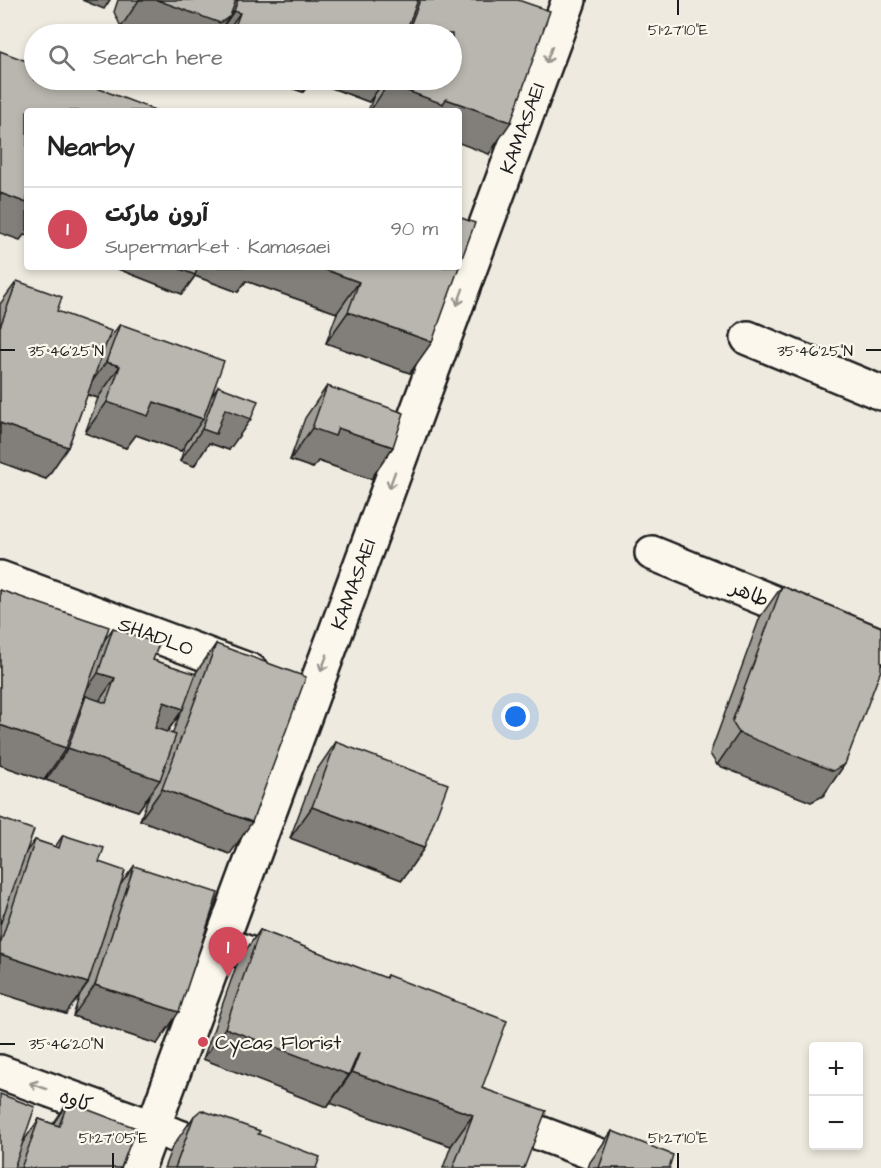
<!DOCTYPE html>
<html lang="en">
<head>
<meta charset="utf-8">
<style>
  body { margin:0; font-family:"Architects Daughter","Playpen Sans Arabic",sans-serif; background:#f6f6f6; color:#222 }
  .controls { position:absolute; right:18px; bottom:18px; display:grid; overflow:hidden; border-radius:6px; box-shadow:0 3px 9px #0003 }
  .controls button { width:54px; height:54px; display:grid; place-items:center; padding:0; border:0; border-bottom:2px solid #e0e0e0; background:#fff; color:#222; font:30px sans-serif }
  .you { position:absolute; left:516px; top:717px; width:21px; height:21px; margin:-15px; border:4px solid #fff; border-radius:50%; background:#1a73e8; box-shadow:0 0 0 9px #1a73e833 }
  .badge { display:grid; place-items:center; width:39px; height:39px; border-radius:50%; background:#d1495b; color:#fff; font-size:20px; font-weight:700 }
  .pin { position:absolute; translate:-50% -50px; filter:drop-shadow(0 2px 3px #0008) }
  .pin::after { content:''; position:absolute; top:32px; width:21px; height:18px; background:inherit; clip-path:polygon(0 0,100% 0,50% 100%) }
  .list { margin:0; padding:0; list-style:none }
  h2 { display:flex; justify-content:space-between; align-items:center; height:78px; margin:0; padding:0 24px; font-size:26px }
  h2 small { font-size:20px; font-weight:400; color:#767676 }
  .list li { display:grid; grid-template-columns:39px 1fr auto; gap:18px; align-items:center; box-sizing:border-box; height:84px; padding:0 24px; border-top:2px solid #e0e0e0 }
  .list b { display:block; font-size:22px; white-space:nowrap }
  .list p { margin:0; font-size:20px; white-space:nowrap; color:#767676 }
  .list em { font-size:20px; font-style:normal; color:#767676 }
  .icon { flex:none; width:33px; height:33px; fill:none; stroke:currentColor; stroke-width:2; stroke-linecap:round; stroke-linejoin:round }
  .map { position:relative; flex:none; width:881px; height:1168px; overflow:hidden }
  .search { position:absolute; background:#fff; box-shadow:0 3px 9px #0003; left:24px; top:24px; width:438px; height:66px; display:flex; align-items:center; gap:15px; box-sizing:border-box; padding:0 21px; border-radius:33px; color:#767676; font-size:22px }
  .panel { position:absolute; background:#fff; box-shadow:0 3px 9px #0003; left:24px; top:108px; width:438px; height:162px; border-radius:6px }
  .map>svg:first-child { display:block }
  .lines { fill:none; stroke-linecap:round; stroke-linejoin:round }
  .street-casing { stroke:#1c1c1c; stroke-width:38 }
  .secondary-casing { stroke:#1c1c1c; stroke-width:38 }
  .street { stroke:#fbf7ec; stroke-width:33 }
  .secondary { stroke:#fbf7ec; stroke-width:33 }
  .wall { fill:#9f9d96; stroke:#1c1c1c; stroke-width:1.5; fill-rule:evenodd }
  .shaded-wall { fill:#827f7a; stroke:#1c1c1c; stroke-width:1.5 }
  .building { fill:#b9b6af; stroke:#1c1c1c; stroke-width:1.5 }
  .oneway { stroke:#97948e }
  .ticks { fill:none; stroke:#1c1c1c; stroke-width:2 }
  .poi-dot { fill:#d1495b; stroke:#fbf7ec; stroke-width:2 }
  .labels { text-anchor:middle; stroke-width:4.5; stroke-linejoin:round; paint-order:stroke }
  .street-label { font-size:20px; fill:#1c1c1c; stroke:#fbf7ec }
  .poi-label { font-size:20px; fill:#1c1c1c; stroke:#fbf7ec; text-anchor:start }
  .ticks-label { font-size:15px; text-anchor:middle; fill:#1c1c1c; stroke:#fbf7ec; stroke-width:4.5; stroke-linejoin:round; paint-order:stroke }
</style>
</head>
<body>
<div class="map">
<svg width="881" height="1168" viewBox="0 0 881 1168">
  <rect width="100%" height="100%" fill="#eeeadf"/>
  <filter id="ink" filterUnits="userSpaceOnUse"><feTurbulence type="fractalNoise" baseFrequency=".0167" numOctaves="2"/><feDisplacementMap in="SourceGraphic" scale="12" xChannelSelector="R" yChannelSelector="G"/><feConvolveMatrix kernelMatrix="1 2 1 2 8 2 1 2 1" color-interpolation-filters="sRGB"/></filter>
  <g filter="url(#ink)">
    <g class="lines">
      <defs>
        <g id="street">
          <polyline points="748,338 881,393"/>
          <polyline points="652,553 881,646"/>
          <polyline points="0,578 251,671"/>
          <polyline points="221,943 287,968"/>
          <polyline points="0,1072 265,1168"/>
          <polyline points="494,1116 633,1168"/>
        </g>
        <polyline id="secondary" points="138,1168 569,0"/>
      </defs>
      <use href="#street" class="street-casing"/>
      <use href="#secondary" class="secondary-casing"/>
      <use href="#street" class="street"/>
      <use href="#secondary" class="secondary"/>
    </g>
    <g class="wall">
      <polygon points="118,0 518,0 489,154 459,111 368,111 374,95 369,102 316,82 313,86 309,84 303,92 268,80 452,80 452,34 143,34 121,27 114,12"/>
      <polygon points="113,267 459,267 410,373 326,343 337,313 246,281 238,292 195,276 182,294"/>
      <polygon points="17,281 57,311 105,345 120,324 212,395 218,386 229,450 209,443 194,466 180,461 186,443 181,451 136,435 126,448 85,433 98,398 87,395 68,447 46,479 0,462 0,304"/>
      <polygon points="327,386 393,447 371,479 318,461 313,468 290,460 305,418"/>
      <polygon points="782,586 845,764 823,796 811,802 717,765 710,754 760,617"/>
      <path d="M0,590L103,642L113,628L153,660L195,674L216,644L230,854L140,820L149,796L138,811L46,780L48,774L44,780L0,765ZM180,714L172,734L167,732Z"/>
      <polygon points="336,742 424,848 402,880 290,838 314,774"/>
      <polygon points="0,818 26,852 35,840 55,847 63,835 99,862 121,884 134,866 157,1044 73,1016 80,994 66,1014 0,993"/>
      <polygon points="260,930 385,978 387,975 482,1088 524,1168 443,1168 451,1146 330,1103 331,1102 327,1107 203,1059 238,961"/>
      <polygon points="68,1102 121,1168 0,1168 23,1142 39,1119 53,1124"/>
      <polygon points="194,1116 258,1134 316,1168 164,1168 172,1147"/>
      <polygon points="612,1131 669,1168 588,1168 590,1162"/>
    </g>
    <g class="shaded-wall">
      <polygon points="82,0 110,0 104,9"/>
      <polygon points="139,0 157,0 230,16 217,34 143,34 121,27"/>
      <polygon points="234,11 240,13 225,34 218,34"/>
      <polygon points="234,29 251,34 230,34"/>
      <polygon points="268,80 385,80 369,102 316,82 313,86 309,84 303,92"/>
      <polygon points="388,84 446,99 511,122 489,154 459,143 459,111 370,111"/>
      <polygon points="0,193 27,203 27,236 24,235 20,240 0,233"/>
      <polygon points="113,267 318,267 359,282 337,313 246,281 238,292 195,276 182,294"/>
      <polygon points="348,312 432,342 410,373 326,343"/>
      <polygon points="106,362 120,366 98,398 84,393"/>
      <polygon points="107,402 154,402 203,419 181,451 136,435 126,448 85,433"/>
      <polygon points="225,409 251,419 229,450 209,443 194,466 180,461 202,429"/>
      <polygon points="0,423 68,447 46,479 0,462"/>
      <polygon points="312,428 338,428 393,447 371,479 318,461 313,468 290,460"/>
      <polygon points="98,673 115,678 93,710 86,696 79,706 76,704"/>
      <polygon points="164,702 183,709 161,740 142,734"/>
      <polygon points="0,725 66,748 44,780 0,765"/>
      <polygon points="739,733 845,764 823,796 811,802 717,765"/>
      <polygon points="68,748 160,780 138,811 46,780"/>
      <polygon points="162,789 252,822 230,854 140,820"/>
      <polygon points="312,807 424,848 402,880 290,838"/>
      <polygon points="0,954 88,983 66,1014 0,993"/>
      <polygon points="95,985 179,1012 157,1044 73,1016"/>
      <polygon points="225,1028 358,1054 359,1054 345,1074 349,1075 327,1107 203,1059"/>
      <polygon points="352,1072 473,1115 451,1146 330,1103"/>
    </g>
    <g class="building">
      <polygon points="157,0 236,0 230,16 220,23"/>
      <polygon points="238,0 418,0 405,34 251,34 234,29 240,13 234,11"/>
      <polygon points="420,0 518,0 550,11 511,122 446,99 443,104 388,84 390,80 452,80 452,34 407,34"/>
      <polygon points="0,51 34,64 34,80 76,80 157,111 27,111 27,203 0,193"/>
      <polygon points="459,217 475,223 459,266"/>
      <polygon points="175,267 198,267 195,275"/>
      <polygon points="318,267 459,267 432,342 348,312 359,282"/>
      <polygon points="17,281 62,297 57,311 111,331 68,447 0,423 0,327"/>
      <polygon points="120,324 224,361 203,419 154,402 148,416 107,402 120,366 106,362"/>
      <polygon points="218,386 258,401 251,419 225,409 216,434 202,429"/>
      <polygon points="327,386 404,413 393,447 338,428 335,436 312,428"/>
      <polygon points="782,586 881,627 881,670 845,764 833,771 739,733 732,722"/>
      <polygon points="0,590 109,627 66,748 0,725"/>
      <polygon points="113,628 159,644 153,660 196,674 183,709 164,702 155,728 176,735 160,780 68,748 86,696 106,703 115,678 98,673"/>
      <polygon points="216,644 306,677 252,822 162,789"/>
      <polygon points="336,742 448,784 424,848 312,807"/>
      <polygon points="0,818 34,830 0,925"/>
      <polygon points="63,835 104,848 99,862 125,871 88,983 0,954 0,944 35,840 59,848"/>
      <polygon points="134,866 218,893 179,1012 95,985"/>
      <polygon points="260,930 386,978 387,975 507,1021 482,1088 546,1111 524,1168 453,1168 473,1115 352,1072 359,1054 358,1054 349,1075 225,1028"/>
      <polygon points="0,1094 35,1107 14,1168 0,1168"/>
      <polygon points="68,1102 136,1128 121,1168 21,1168 39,1119 59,1126"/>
      <polygon points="201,1110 260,1131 258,1134 320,1157 316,1168 175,1168 194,1116"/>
      <polygon points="612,1131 673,1155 669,1168 599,1168"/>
    </g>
    <defs><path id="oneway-shaft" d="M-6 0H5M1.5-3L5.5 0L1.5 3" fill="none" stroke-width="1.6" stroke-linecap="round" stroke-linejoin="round" transform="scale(1.5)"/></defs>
    <g class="oneway">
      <use href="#oneway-shaft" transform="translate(549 55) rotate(110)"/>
      <use href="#oneway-shaft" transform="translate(460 297) rotate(110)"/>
      <use href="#oneway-shaft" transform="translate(392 480) rotate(110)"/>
      <use href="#oneway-shaft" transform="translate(324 663) rotate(110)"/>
      <use href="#oneway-shaft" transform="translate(38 1086) rotate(-160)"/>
    </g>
  </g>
  <path class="ticks" d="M678,0V15M0,350H15M866,350H881M0,1044H15M113,1153V1168M678,1153V1168"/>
  <circle class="poi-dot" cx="203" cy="1042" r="6"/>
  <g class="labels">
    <g class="street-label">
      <text transform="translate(522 128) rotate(-70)" y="7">KAMASAEI</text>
      <text transform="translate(353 584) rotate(-70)" y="7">KAMASAEI</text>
      <text transform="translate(750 593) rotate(22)" y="7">طاهر</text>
      <text transform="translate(156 636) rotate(20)" y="7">SHADLO</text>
      <text transform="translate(76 1100) rotate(20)" y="7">کاوه</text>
    </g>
    <g class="poi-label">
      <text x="215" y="1049">Cycas Florist</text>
    </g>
  </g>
  <g class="ticks-label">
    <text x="678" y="35">51°27'10"E</text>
    <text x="66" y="356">35°46'25"N</text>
    <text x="815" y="356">35°46'25"N</text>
    <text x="66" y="1049">35°46'20"N</text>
    <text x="113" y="1143">51°27'05"E</text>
    <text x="678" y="1143">51°27'10"E</text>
  </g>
</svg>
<div class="controls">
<button>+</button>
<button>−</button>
</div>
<div class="you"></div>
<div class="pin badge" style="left:228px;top:977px">1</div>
<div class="search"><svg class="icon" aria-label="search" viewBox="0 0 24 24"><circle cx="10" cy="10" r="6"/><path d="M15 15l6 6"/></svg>Search here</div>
<section class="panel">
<h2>Nearby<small></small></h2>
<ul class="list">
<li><span class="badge">1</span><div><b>آرون مارکت</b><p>Supermarket · Kamasaei</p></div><em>90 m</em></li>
</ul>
</section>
</div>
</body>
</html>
